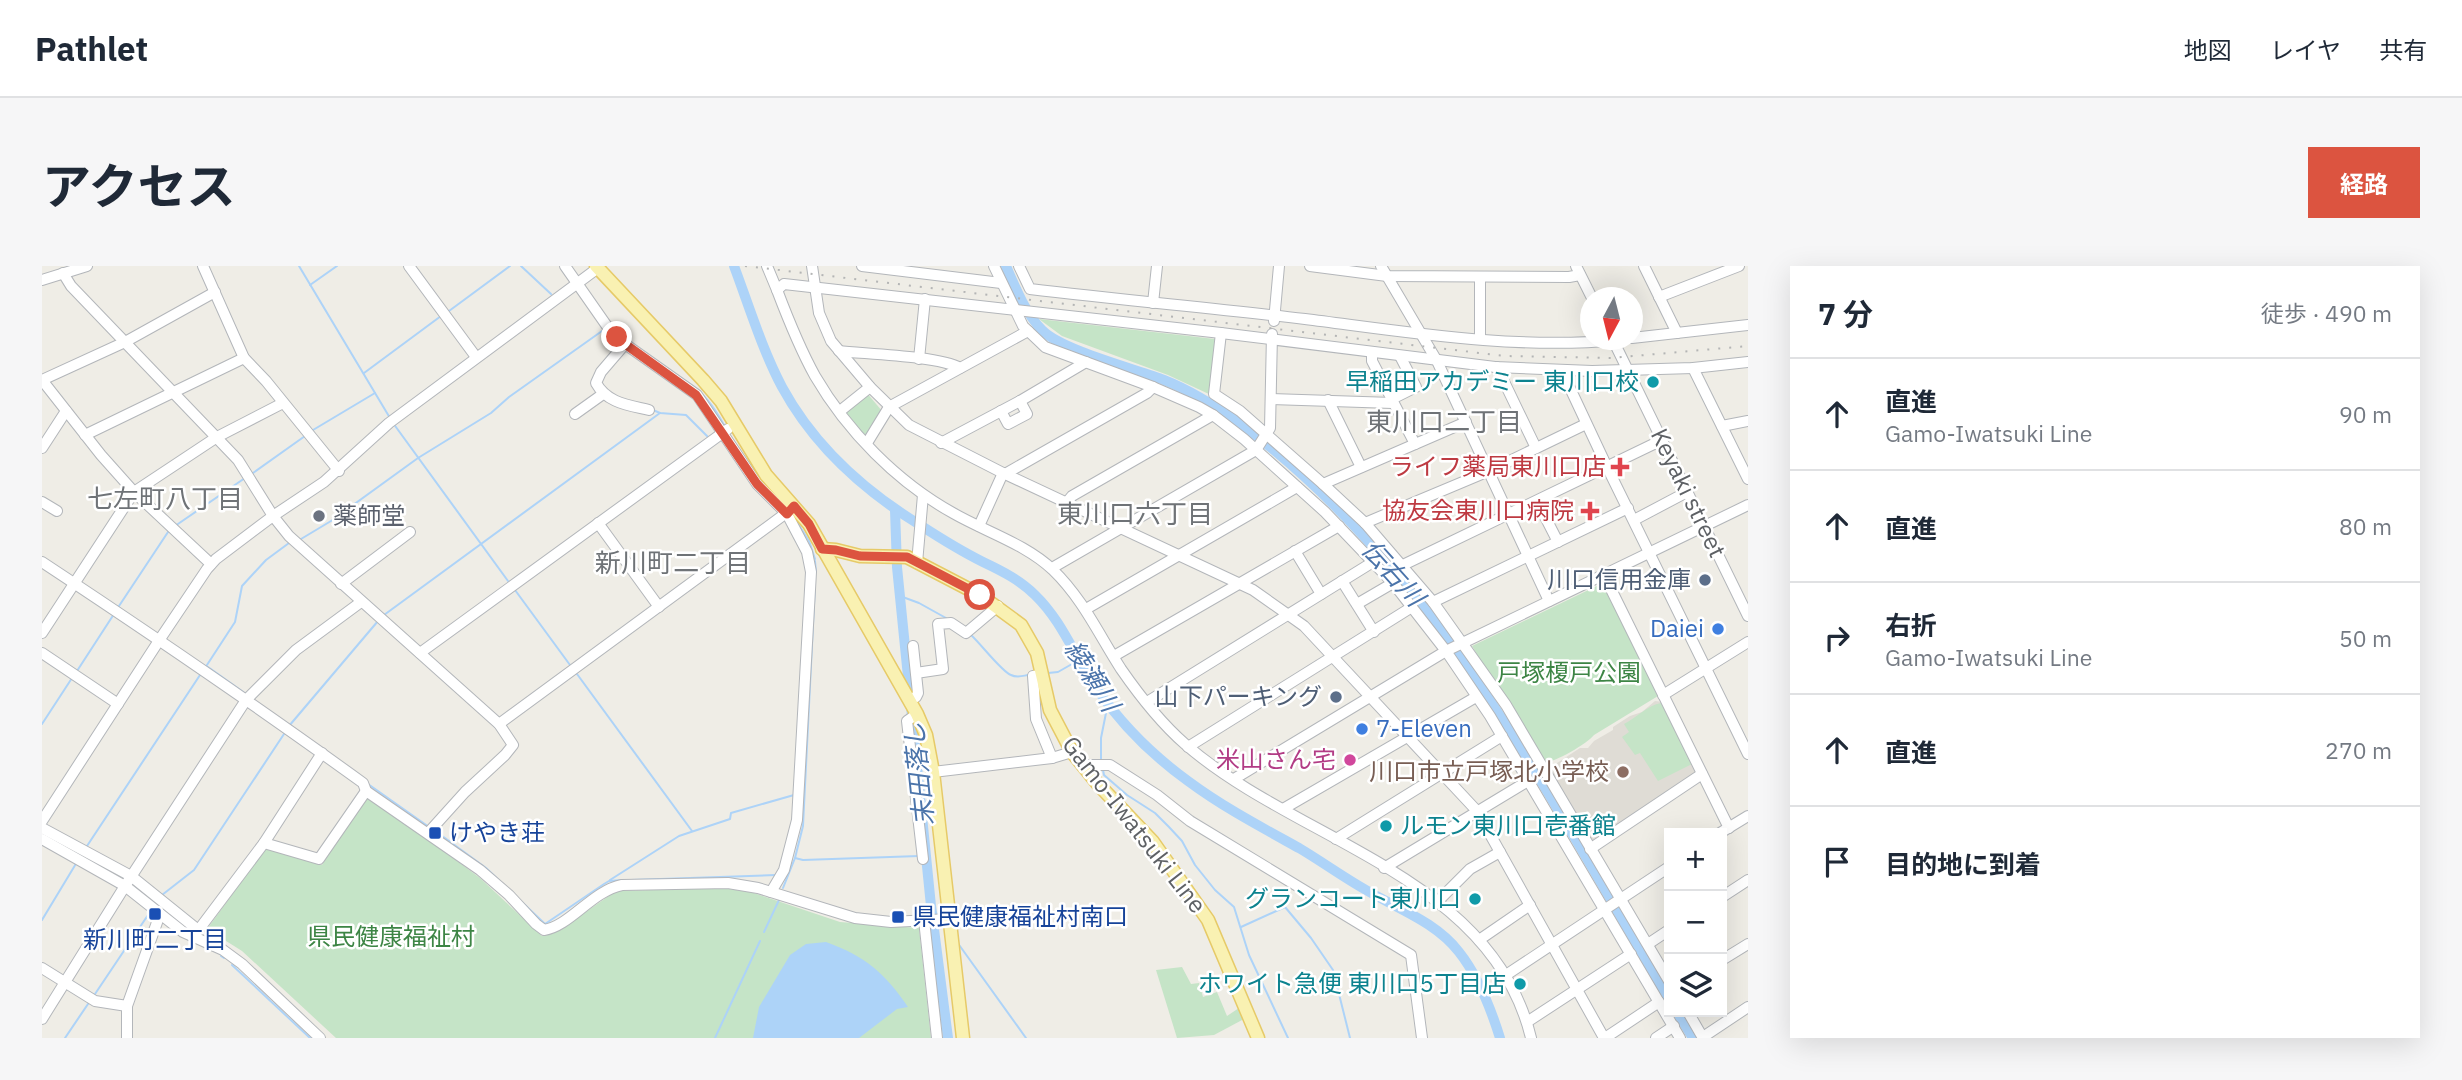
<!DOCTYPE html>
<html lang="ja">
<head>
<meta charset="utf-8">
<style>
  body { margin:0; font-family:"IBM Plex Sans","Noto Sans JP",sans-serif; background:#f6f6f7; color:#1f2937 }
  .controls { position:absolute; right:21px; bottom:21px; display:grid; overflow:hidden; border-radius:0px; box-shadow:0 7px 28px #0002 }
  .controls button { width:63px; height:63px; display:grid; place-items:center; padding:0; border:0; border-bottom:2px solid #e0e1e3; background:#fff; color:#1f2937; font:35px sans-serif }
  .compass { position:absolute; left:1538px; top:21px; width:63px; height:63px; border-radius:50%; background:#fff; box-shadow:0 7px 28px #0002; rotate:187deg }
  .stop { position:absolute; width:21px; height:21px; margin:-16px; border:5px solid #dc5440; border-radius:50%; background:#fff }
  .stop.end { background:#dc5440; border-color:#fff; box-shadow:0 2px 7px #0008 }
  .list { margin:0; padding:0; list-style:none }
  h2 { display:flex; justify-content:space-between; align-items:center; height:91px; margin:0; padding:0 28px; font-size:30px }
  h2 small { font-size:23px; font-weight:400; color:#747a83 }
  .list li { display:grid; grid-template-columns:46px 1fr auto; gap:21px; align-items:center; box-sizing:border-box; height:112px; padding:0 28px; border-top:2px solid #e0e1e3 }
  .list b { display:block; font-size:26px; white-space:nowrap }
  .list p { margin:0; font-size:23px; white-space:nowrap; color:#747a83 }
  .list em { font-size:23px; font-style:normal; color:#747a83 }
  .icon { flex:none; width:38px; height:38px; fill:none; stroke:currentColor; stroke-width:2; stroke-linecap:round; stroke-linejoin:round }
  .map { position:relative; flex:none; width:1706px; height:772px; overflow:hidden; border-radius:0px }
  header { display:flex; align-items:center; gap:42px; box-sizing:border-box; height:98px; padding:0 35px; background:#fff; border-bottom:2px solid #e0e1e3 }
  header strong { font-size:33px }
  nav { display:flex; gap:38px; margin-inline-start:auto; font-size:24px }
  .intro { display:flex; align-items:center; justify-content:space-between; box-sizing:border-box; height:168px; padding:0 42px }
  h1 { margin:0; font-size:49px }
  .button { padding:18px 32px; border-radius:0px; background:#dc5440; color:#fff; font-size:24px; font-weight:700 }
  main { display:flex; gap:42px; padding:0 42px }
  aside { flex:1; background:#fff; border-radius:0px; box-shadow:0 7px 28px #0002 }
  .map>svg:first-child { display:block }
  .education { fill:#dfdcd5 }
  .green { fill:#c5e4c7 }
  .water { fill:#add3f8 }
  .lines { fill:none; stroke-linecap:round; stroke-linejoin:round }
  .stream { stroke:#add3f8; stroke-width:2 }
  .river { stroke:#add3f8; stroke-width:10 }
  .minor-casing { stroke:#b3b6ba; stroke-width:12 }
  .major-casing { stroke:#e6ca68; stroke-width:15 }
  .minor { stroke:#fff; stroke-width:10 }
  .major { stroke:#f9f1b2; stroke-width:12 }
  .rail { stroke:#b4b5b5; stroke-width:2; stroke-dasharray:2 9; stroke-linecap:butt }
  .route { stroke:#dc5440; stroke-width:9 }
  .culture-dot { fill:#0f9aa8; stroke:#fff; stroke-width:2.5 }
  .health-dot { fill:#e0444e; stroke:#fff; stroke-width:2.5 }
  .worship-dot { fill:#6b7280; stroke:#fff; stroke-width:2.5 }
  .service-dot { fill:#5c6f8a; stroke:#fff; stroke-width:2.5 }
  .shop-dot { fill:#3f7fe0; stroke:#fff; stroke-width:2.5 }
  .hotel-dot { fill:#d1479c; stroke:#fff; stroke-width:2.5 }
  .education-dot { fill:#8d6e63; stroke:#fff; stroke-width:2.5 }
  .transit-dot { fill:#1a4fb4; stroke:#fff; stroke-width:2.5 }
  .labels { text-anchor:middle; stroke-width:5; stroke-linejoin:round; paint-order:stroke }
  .culture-label { font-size:24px; fill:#0d838f; stroke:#fff; text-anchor:end }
  .health-label { font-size:24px; fill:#be3a42; stroke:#fff; text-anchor:end }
  .street-label { font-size:24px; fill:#5e6165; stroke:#fff }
  .worship-label { font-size:24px; fill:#5b616d; stroke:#fff; text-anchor:start }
  .service-label { font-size:24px; fill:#4e5e75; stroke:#fff; text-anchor:end }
  .shop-label { font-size:24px; fill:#366cbe; stroke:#fff; text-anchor:end }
  .park-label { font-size:24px; fill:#3d8545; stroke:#fff }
  .hotel-label { font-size:24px; fill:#b23c85; stroke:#fff; text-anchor:end }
  .education-label { font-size:24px; fill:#785e54; stroke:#fff; text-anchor:end }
  .transit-label { font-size:24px; fill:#164399; stroke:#fff; text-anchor:start }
  .neighbourhood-label { font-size:26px; fill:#6f7377; stroke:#fff }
  .water-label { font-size:26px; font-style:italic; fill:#4b74aa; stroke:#fff }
</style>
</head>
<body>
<header>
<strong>Pathlet</strong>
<nav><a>地図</a><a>レイヤ</a><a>共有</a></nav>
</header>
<div class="intro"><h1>アクセス</h1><a class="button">経路</a></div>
<main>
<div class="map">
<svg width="1706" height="772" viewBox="0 0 1706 772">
  <rect width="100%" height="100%" fill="#efede6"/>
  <polygon class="education" points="1613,435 1621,436 1656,505 1655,509 1553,577 1548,577 1507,507 1509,501 1538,482 1546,482 1552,475 1571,464 1571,461 1588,450 1600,446"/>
  <g class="green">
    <polygon points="997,53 1173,73 1176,76 1169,129 1126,109 1020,70"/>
    <polygon points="824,126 840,145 827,170 820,170 802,147"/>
    <path d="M1561,317L1564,318L1616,424V430L1552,469C1546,477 1511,498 1500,497L1430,380Z"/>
    <path d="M1619,437L1650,498L1616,515L1598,487L1593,489L1580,471L1587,466L1582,458C1594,452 1606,439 1619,437Z"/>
    <polygon points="329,531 438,612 500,670 519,663 574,625 680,622 709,626 798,656 877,662 889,772 294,772 200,685 165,663 224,582 280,599 321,534"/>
    <polygon points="1140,701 1149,718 1157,717 1161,731 1175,726 1185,750 1197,742 1202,753 1172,769 1135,772 1114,704"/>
  </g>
  <path class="water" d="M784,676C823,690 843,707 866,741L855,743L817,772H711L717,741L748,689L764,678Z"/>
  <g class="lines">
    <g class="stream">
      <polyline points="257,0 348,152"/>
      <polyline points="479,0 509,28"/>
      <polyline points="268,19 295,0"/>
      <polyline points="407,45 468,0"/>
      <polyline points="322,107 399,50"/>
      <polyline points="1119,113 1121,110"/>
      <path d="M645,116C662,127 672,141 682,159"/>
      <polyline points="611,144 618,147 644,149 666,171"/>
      <polyline points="351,157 466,315"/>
      <polyline points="271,164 333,127"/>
      <polyline points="211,207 263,170"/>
      <polyline points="755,256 767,275 773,293"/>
      <polyline points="133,260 203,212"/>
      <polyline points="259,273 289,255 376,192 449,147 467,131 560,65"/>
      <polyline points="773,295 774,306"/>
      <polyline points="473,324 528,399"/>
      <polyline points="858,330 877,337 904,352"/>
      <polyline points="75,343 128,263"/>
      <polyline points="342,349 618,147"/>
      <path d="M929,369C939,378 960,406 969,409C975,412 980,410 986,409"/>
      <polyline points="166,401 204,428"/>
      <polyline points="163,402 193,356 200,320 224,294 247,277"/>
      <polyline points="35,405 72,348"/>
      <polyline points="1006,407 1016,406 1037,394"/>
      <polyline points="535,408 650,565"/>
      <polyline points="0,458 30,412"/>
      <polyline points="247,460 336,355"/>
      <polyline points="1059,495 1059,472 1066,437"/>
      <polyline points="1061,504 1062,509 1085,529 1113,547 1127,561 1140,575 1153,599 1173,624 1192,641 1207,689 1246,772"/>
      <polyline points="326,518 387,561"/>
      <polyline points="392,564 444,602 503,658 562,618 567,615 580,614"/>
      <polyline points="45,580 160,406"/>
      <polyline points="753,592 761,594 877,590"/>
      <polyline points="66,603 83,612"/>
      <polyline points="568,614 637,570 688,553 689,547 752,529"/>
      <polyline points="589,614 734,609"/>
      <polyline points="741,622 753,592 761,560 773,319"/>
      <polyline points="120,629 152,604 242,468"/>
      <polyline points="889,640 896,649"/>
      <polyline points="0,654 35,596"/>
      <polyline points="1199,661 1243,641 1269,672 1291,704 1308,772"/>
      <polyline points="722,666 737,634"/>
      <polyline points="915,676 984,772"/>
      <polyline points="179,690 182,692"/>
      <polyline points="190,699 268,772"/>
      <polyline points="51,731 108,646"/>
      <polyline points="23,772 48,735"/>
      <polyline points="673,772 718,675"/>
    </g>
    <g class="river">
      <path d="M692,0C707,40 720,83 740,121C772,180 821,224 878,259C898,272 919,285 941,296C960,305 978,314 993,329C1021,356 1033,392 1055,423C1080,459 1110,489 1146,515C1181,541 1219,561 1257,582C1279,595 1301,611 1324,624C1356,643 1394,656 1417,686C1436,710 1449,743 1458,772"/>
      <path d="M964,0C973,21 984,48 1000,64C1019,84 1093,103 1122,114C1150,125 1175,141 1200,159C1395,304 1505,529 1627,733"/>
      <polyline points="853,244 855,301 889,640 906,772"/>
      <polyline points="1635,746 1651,772"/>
    </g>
    <defs>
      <g id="minor">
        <polyline points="161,0 202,92 224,115 297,205"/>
        <polyline points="367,0 434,91"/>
        <polyline points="523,0 567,63 583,78 655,129 715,218 745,248 765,286 769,306 755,554 742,604 729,626"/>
        <polyline points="725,0 735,24"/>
        <polyline points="770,0 777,47 789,75 828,121 867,159 961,207 1211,324 1262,360 1435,545 1562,772"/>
        <polyline points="820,0 959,17"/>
        <polyline points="952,0 981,60 1003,81 1111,121 1157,141 1171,149 1202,173 1283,246 1351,317 1404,385 1448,450 1638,772"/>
        <path d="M977,0L988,23C1079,34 1171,42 1263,53C1366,66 1472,84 1576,74"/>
        <polyline points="1268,0 1345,10 1527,11 1538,9"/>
        <polyline points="1339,0 1395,95 1507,335"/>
        <polyline points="1534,0 1550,32"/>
        <polyline points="1602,0 1635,67"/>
        <polyline points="21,7 29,20 196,194 231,250 247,270 457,458 471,479 463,489 423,526 386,567"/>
        <polyline points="0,14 45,0"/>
        <polyline points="1617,31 1697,0"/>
        <polyline points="1111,37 1115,0"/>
        <polyline points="1232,55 1237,0"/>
        <polyline points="1179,67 1172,128 1198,145 1281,218 1323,257 1391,336 1464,439 1627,715"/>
        <polyline points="1590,72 1706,59"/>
        <polyline points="1438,73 1438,11"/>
        <polyline points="1571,74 1706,350"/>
        <path d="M583,78L559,106L554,117C565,137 586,139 607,144"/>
        <path d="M797,85C824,88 897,90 918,102"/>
        <polyline points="1330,86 1330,95 1373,178"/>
        <polyline points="877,93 883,33"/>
        <polyline points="1455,101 1494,182"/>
        <polyline points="1651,102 1706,213"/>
        <polyline points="1520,105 1565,201 1706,488"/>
        <polyline points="1229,133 1351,137"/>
        <polyline points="1350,133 1374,121 1358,90"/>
        <polyline points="1286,134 1319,201"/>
        <polyline points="798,145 828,121"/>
        <polyline points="959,145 966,158 985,148 978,135"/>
        <polyline points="533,148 561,128"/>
        <polyline points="1680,160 1706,155"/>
        <polyline points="43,169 202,92"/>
        <polyline points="825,177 847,141 986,65"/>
        <polyline points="899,177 978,135 1044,96"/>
        <polyline points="0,182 24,145"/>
        <polyline points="963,208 1105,127 1111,121"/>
        <polyline points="1281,218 1424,156"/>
        <polyline points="1495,235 1516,276"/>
        <polyline points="0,236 15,245"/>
        <polyline points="1025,236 1030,230 1171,149"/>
        <polyline points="1592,254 1645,226"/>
        <polyline points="556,257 617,341"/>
        <polyline points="1323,257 1447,205 1544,158"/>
        <polyline points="937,260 961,207"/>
        <polyline points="1253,285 1279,328"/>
        <path d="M0,296C109,368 216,441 321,517L324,525"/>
        <polyline points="875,297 881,229"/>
        <polyline points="169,298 92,226 59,189 0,114 83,76 173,26"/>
        <polyline points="1361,299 1620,174"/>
        <polyline points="1010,302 1214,184 1228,162 1230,68"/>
        <polyline points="1562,309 1687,562"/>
        <polyline points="1300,315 1332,366"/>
        <polyline points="299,318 368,266"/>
        <polyline points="1391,336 1586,242"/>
        <polyline points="1315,338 1351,317"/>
        <polyline points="1044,343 1255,221"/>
        <polyline points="0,367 92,226 175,171 241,137"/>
        <polyline points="0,387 76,438"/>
        <polyline points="378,387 686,163"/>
        <polyline points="1072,390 1297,260"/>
        <polyline points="874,407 901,403 896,358 909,357 924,367 956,340"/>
        <polyline points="998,409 991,410 994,453 1010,492"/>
        <polyline points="1621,429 1706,376"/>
        <polyline points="868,434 874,431 876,427 871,380"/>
        <polyline points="1105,436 1331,296"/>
        <polyline points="875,448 865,455 881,593"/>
        <polyline points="457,458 747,245"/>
        <polyline points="1146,481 1370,341"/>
        <polyline points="1039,499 1068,499 1115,529 1148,555 1369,689 1380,772"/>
        <polyline points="891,506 1010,492 1030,486"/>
        <polyline points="1192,513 1404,385 1706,239"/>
        <polyline points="1241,543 1434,431"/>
        <polyline points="0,555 118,373 165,303 174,293 231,250 282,216 347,157 556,2"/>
        <polyline points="0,562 89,610 156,664"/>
        <polyline points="1678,567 1706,550"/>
        <polyline points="0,573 83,620 141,666 181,684 200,698 278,772"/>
        <polyline points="1294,573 1460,470"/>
        <polyline points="222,577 280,487"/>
        <polyline points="1548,583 1660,508"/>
        <polyline points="1342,602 1486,515"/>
        <polyline points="1680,631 1706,614"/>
        <polyline points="1396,635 1428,603 1458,586"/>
        <polyline points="882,654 895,772"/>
        <path d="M152,670L222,577L277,593L324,525L438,604L467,629L494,658L502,664C528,660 550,625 580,619L686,617L716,622L813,652L849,656L908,653"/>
        <polyline points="1437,674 1488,639"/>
        <polyline points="1606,678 1627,664"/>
        <polyline points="1680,694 1706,678"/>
        <polyline points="0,702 53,735 85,740"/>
        <polyline points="1464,709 1627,601"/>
        <polyline points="1646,746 1661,772"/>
        <polyline points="0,753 83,620 204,434 254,384 319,336"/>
        <polyline points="1485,756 1589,688"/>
        <polyline points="1661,771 1706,741"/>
        <polyline points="85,772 85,740 118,648"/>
        <path d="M1489,772C1450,609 1255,576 1143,478C1120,458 1097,429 1079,403C1057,369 1041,333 1011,304C984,278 944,266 911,247C855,216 805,165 773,110C758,83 746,53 735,24L742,18L1179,67L1453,101L1550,105L1651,102L1706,96"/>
        <polyline points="1563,772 1617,736"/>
        <polyline points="1614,772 1632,760"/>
      </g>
      <g id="major">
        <polyline points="554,0 661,114 679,135 724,209 767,258 875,448 884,469 891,506 921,772"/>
        <polyline points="780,283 794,284 818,290 865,291 938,329 979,359 995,387 1008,444 1030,486 1055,517 1111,576 1166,654 1216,772"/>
      </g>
    </defs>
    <use href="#minor" class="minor-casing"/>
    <use href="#major" class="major-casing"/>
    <use href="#minor" class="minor"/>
    <use href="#major" class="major"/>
    <polyline class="rail" points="703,0 1463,90 1569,92 1706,80"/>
  </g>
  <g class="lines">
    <polyline class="route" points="575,71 583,78 654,129 715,218 745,248 752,240 767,258 780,283 794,284 818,290 865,291 938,329"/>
  </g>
  <g class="culture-dot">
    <circle cx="1611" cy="116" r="7"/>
    <circle cx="1344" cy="560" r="7"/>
    <circle cx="1433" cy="633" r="7"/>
    <circle cx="1478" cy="718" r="7"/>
  </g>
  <g class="health-dot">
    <path d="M1574.5 190.5h7v7h7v7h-7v7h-7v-7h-7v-7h7z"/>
    <path d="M1544.5 234.5h7v7h7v7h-7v7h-7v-7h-7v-7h7z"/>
  </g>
  <circle class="worship-dot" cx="277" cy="250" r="7"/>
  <g class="service-dot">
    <circle cx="1663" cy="314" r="7"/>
    <circle cx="1294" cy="431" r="7"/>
  </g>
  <g class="shop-dot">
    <circle cx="1676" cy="363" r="7"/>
    <circle cx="1320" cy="463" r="7"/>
  </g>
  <circle class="hotel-dot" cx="1308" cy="494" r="7"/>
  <circle class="education-dot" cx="1581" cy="506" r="7"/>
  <g class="transit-dot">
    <rect x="386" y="560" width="14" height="14" rx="3.5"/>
    <rect x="106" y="641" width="14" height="14" rx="3.5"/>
    <rect x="849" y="644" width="14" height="14" rx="3.5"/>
  </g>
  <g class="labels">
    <g class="culture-label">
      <text x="1597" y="124">早稲田アカデミー 東川口校</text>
      <text x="1358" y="568" text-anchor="start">ルモン東川口壱番館</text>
      <text x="1419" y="641">グランコート東川口</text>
      <text x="1464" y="726">ホワイト急便 東川口5丁目店</text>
    </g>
    <g class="health-label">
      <text x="1564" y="209">ライフ薬局東川口店</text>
      <text x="1532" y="253">協友会東川口病院</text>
    </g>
    <g class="street-label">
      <text transform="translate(1646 227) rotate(64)" y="8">Keyaki street</text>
      <text transform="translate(1092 559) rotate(52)" y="8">Gamo-Iwatsuki Line</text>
    </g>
    <g class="worship-label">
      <text x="291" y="258">薬師堂</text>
    </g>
    <g class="service-label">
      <text x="1649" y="322">川口信用金庫</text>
      <text x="1280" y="439">山下パーキング</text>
    </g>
    <g class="shop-label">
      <text x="1662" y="371">Daiei</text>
      <text x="1334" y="471" text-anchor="start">7-Eleven</text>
    </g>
    <g class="park-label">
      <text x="1527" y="415">戸塚榎戸公園</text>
      <text x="349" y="679">県民健康福祉村</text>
    </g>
    <g class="hotel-label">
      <text x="1294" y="502">米山さん宅</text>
    </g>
    <g class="education-label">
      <text x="1567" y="514">川口市立戸塚北小学校</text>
    </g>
    <g class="transit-label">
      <text x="407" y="575">けやき荘</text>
      <text x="870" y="659">県民健康福祉村南口</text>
      <text x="113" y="682" text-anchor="middle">新川町二丁目</text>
    </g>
    <g class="neighbourhood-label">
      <text x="1402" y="165">東川口二丁目</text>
      <text x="123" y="242">七左町八丁目</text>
      <text x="1093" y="257">東川口六丁目</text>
      <text x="631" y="306">新川町二丁目</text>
    </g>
    <g class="water-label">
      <text transform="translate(1351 307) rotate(48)" y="9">伝右川</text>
      <text transform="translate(1050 410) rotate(58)" y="9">綾瀬川</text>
      <text transform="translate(877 508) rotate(-96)" y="9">末田落し</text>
    </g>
  </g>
</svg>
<div class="controls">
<button>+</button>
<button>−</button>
<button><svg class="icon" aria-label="layers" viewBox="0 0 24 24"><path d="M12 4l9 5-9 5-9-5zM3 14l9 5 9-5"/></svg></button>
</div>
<svg class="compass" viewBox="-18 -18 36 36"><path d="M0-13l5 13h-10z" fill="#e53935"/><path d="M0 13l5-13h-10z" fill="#747a83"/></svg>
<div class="stop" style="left:938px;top:329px"></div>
<div class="stop end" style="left:575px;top:71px"></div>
</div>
<aside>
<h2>7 分<small>徒歩 · 490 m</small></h2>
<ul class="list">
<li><svg class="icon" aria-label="ahead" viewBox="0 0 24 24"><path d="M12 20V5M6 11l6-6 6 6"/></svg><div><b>直進</b><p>Gamo-Iwatsuki Line</p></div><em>90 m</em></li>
<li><svg class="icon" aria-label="ahead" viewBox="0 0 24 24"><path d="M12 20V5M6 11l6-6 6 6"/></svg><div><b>直進</b></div><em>80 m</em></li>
<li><svg class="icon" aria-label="right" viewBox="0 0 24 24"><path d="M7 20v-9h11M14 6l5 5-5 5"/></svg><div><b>右折</b><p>Gamo-Iwatsuki Line</p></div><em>50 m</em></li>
<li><svg class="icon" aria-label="ahead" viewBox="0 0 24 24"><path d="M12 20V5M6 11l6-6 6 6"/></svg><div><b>直進</b></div><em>270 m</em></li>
<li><svg class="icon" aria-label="arrive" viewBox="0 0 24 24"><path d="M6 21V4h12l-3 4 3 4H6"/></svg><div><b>目的地に到着</b></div></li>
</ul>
</aside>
</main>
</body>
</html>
